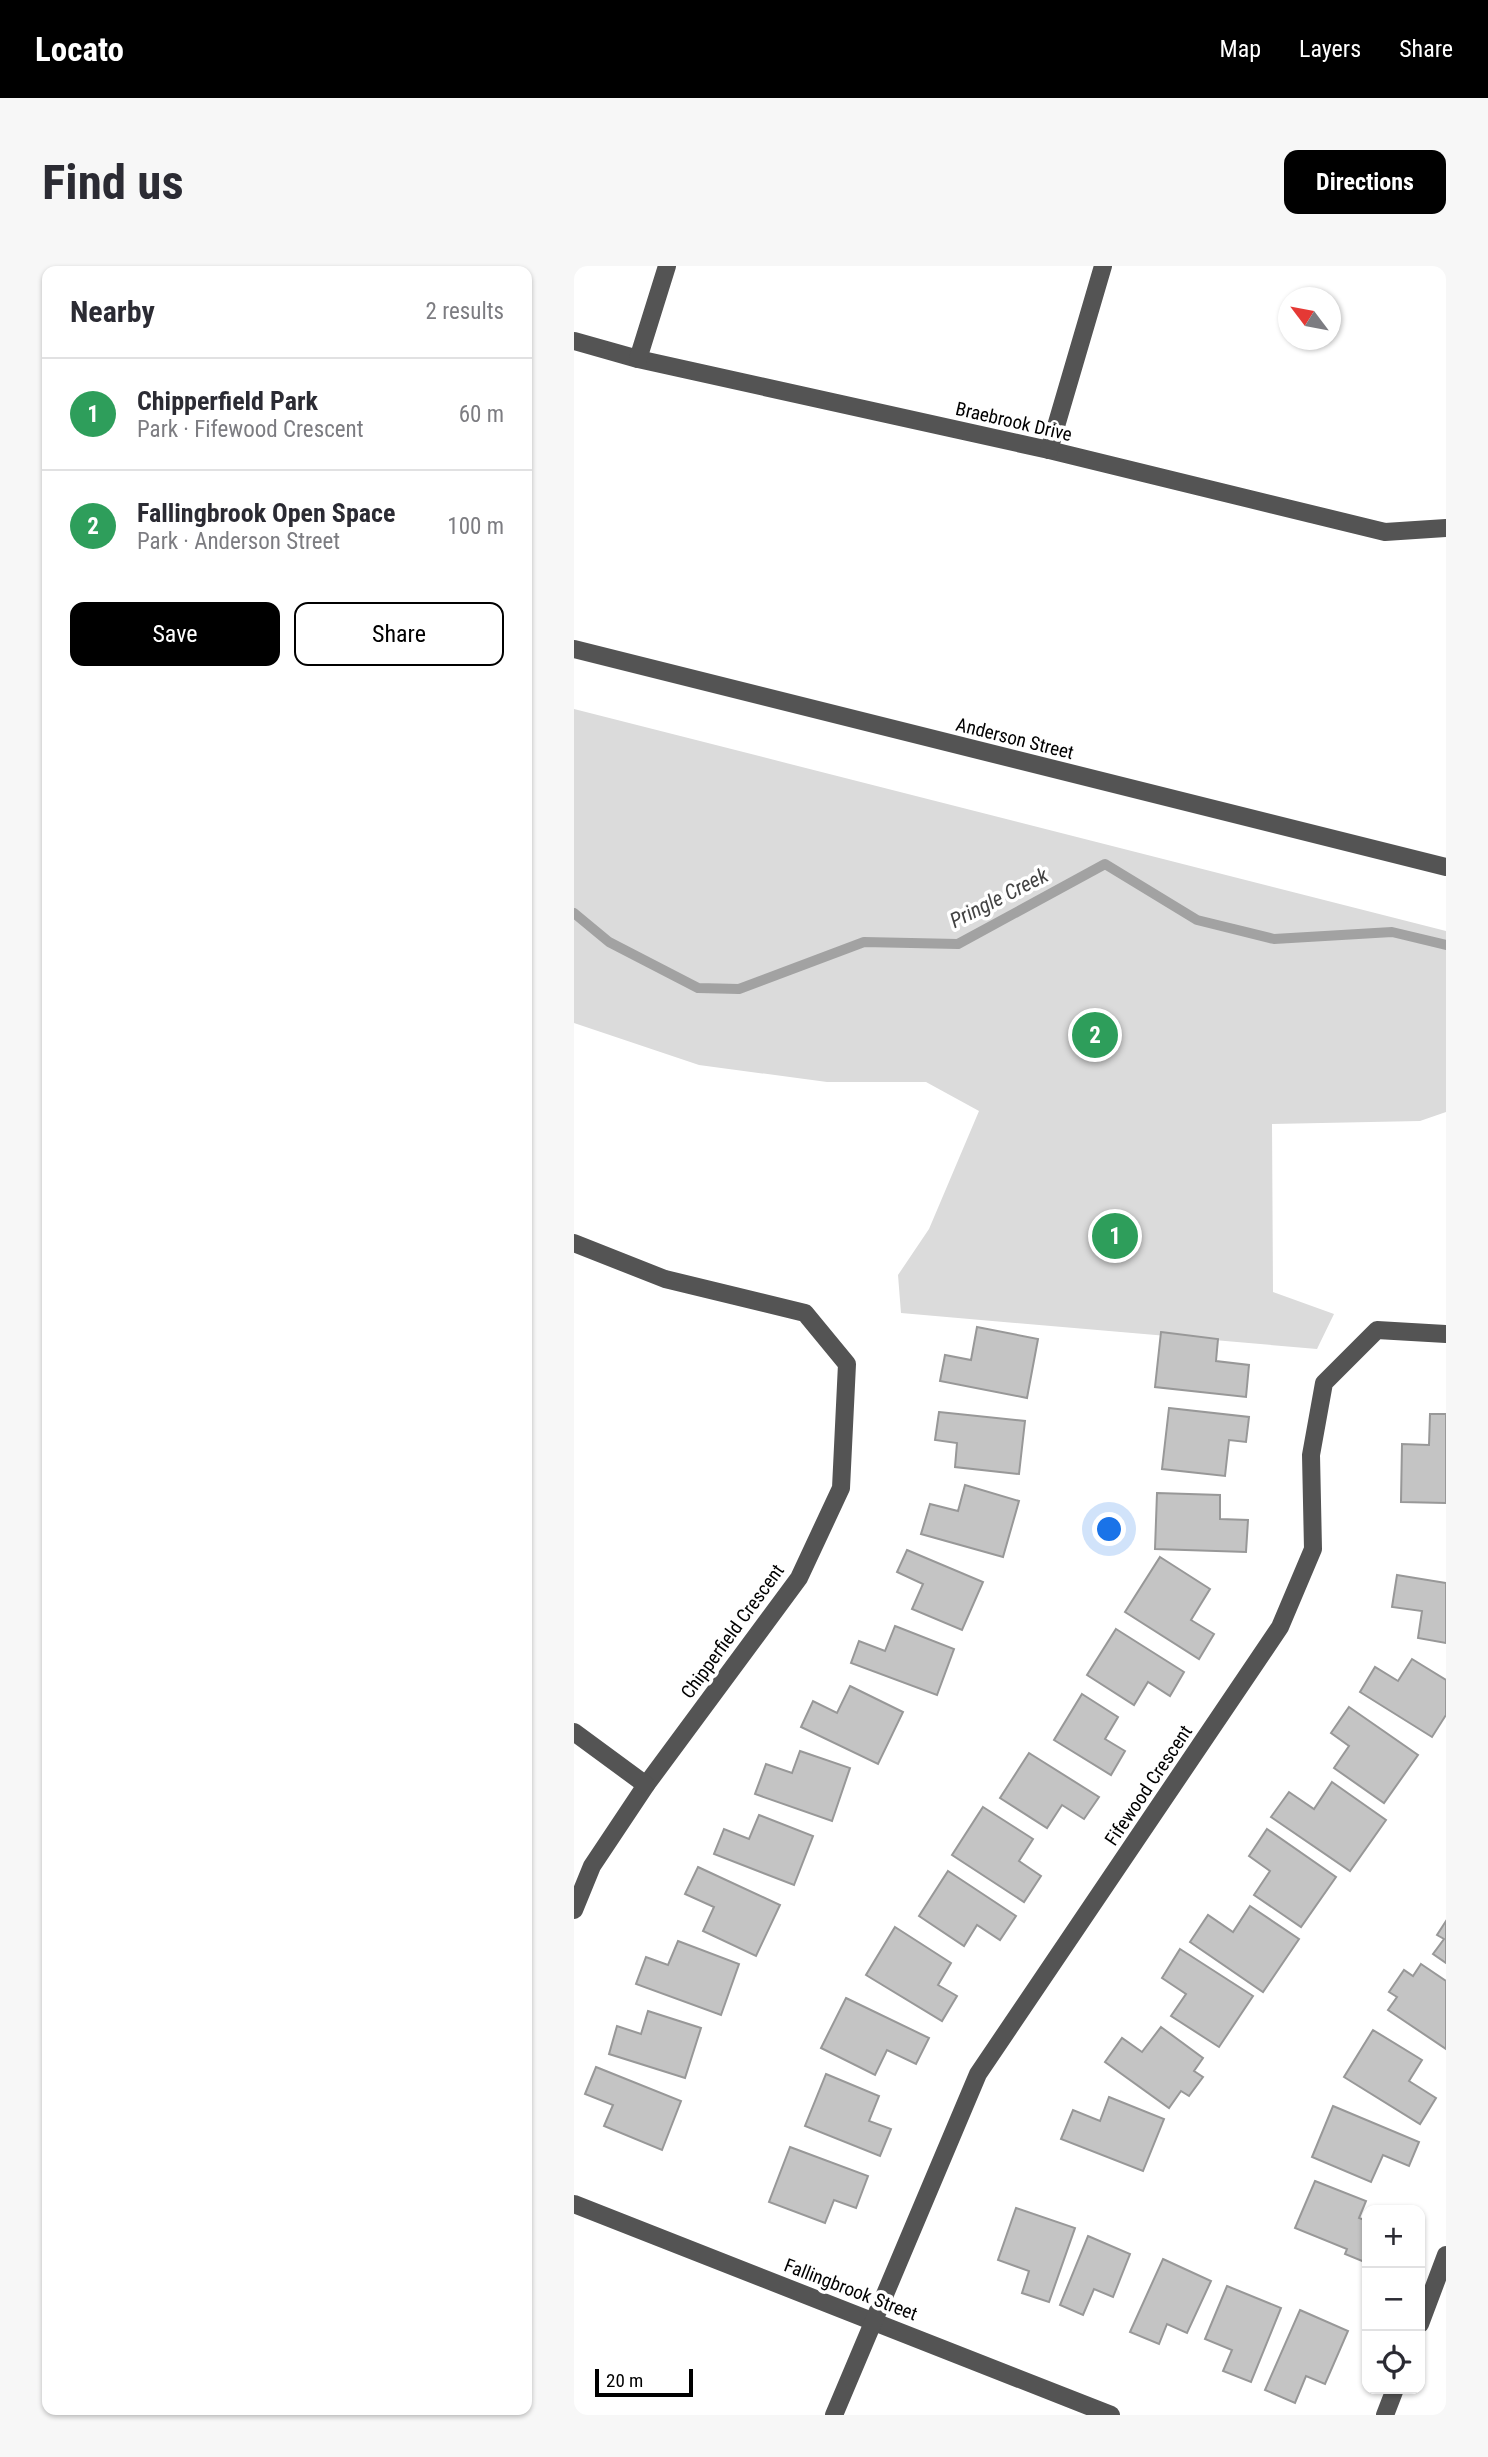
<!DOCTYPE html>
<html lang="en">
<head>
<meta charset="utf-8">
<style>
  body { margin:0; font-family:"Roboto Condensed",sans-serif; background:#f7f7f7; color:#2b2b33 }
  .controls { position:absolute; right:21px; bottom:21px; display:grid; overflow:hidden; border-radius:14px; box-shadow:0 2px 5px #0004 }
  .controls button { width:63px; height:63px; display:grid; place-items:center; padding:0; border:0; border-bottom:2px solid #e1e1e2; background:#fff; color:#2b2b33; font:35px sans-serif }
  .compass { position:absolute; left:704px; top:21px; width:63px; height:63px; border-radius:50%; background:#fff; box-shadow:0 2px 5px #0004; rotate:302deg }
  .scale { position:absolute; left:21px; bottom:18px; width:98px; box-sizing:border-box; padding-left:7px; border:4px solid #000; border-top:0; font-size:19px; line-height:24px; white-space:nowrap; color:#000; -webkit-text-stroke:5px #fff; paint-order:stroke }
  .you { position:absolute; left:536px; top:1264px; width:24px; height:24px; margin:-18px; border:5px solid #fff; border-radius:50%; background:#1a73e8; box-shadow:0 0 0 10px #1a73e833 }
  .badge { display:grid; place-items:center; width:46px; height:46px; border-radius:50%; background:#000; color:#fff; font-size:23px; font-weight:700 }
  .pin { position:absolute; translate:-50% -50%; border:4px solid #fff; box-shadow:0 2px 7px #0006 }
  .list { margin:0; padding:0; list-style:none }
  h2 { display:flex; justify-content:space-between; align-items:center; height:91px; margin:0; padding:0 28px; font-size:30px }
  h2 small { font-size:23px; font-weight:400; color:#7c7c81 }
  .list li { display:grid; grid-template-columns:46px 1fr auto; gap:21px; align-items:center; box-sizing:border-box; height:112px; padding:0 28px; border-top:2px solid #e1e1e2 }
  .list b { display:block; font-size:26px; white-space:nowrap }
  .list p { margin:0; font-size:23px; white-space:nowrap; color:#7c7c81 }
  .list em { font-size:23px; font-style:normal; color:#7c7c81 }
  .actions { display:flex; gap:14px; padding:21px 28px }
  .actions a { flex:1; padding:16px 0; border:2px solid #000; border-radius:14px; text-align:center; font-size:24px; color:#000 }
  .actions .main { background:#000; color:#fff }
  .icon { flex:none; width:38px; height:38px; fill:none; stroke:currentColor; stroke-width:2; stroke-linecap:round; stroke-linejoin:round }
  .map { position:relative; flex:none; width:872px; height:2149px; overflow:hidden; border-radius:14px }
  header { display:flex; align-items:center; gap:42px; box-sizing:border-box; height:98px; padding:0 35px; background:#000; color:#fff }
  header strong { font-size:33px }
  nav { display:flex; gap:38px; margin-inline-start:auto; font-size:24px }
  .intro { display:flex; align-items:center; justify-content:space-between; box-sizing:border-box; height:168px; padding:0 42px }
  h1 { margin:0; font-size:49px }
  .button { padding:18px 32px; border-radius:14px; background:#000; color:#fff; font-size:24px; font-weight:700 }
  main { display:flex; gap:42px; padding:0 42px }
  aside { flex:1; background:#fff; border-radius:14px; box-shadow:0 2px 5px #0004 }
  .map>svg:first-child { display:block }
  .green { fill:#dbdbdb }
  .lines { fill:none; stroke-linecap:round; stroke-linejoin:round }
  .stream { stroke:#a2a2a2; stroke-width:10 }
  .building { fill:#c4c4c4; stroke:#989898; stroke-width:2 }
  .minor { stroke:#545454; stroke-width:18 }
  .labels { text-anchor:middle; stroke-width:7; stroke-linejoin:round; paint-order:stroke }
  .street-label { font-size:19px; fill:#000; stroke:#fff }
  .water-label { font-size:21px; font-style:italic; fill:#434343; stroke:#fff }
</style>
</head>
<body>
<header>
<strong>Locato</strong>
<nav><a>Map</a><a>Layers</a><a>Share</a></nav>
</header>
<div class="intro"><h1>Find us</h1><a class="button">Directions</a></div>
<main>
<aside>
<h2>Nearby<small>2 results</small></h2>
<ul class="list">
<li><span class="badge" style="background:#2e9e5b">1</span><div><b>Chipperfield Park</b><p>Park · Fifewood Crescent</p></div><em>60 m</em></li>
<li><span class="badge" style="background:#2e9e5b">2</span><div><b>Fallingbrook Open Space</b><p>Park · Anderson Street</p></div><em>100 m</em></li>
</ul>
<div class="actions"><a class="main">Save</a><a>Share</a></div>
</aside>
<div class="map">
<svg width="872" height="2149" viewBox="0 0 872 2149">
  <rect width="100%" height="100%" fill="#fff"/>
  <polygon class="green" points="0,443 872,665 872,846 846,855 698,858 699,1026 760,1048 743,1083 327,1047 324,1009 355,963 405,845 352,816 253,816 125,799 0,757"/>
  <g class="lines">
    <polyline class="stream" points="0,647 35,676 124,722 165,723 290,676 384,678 531,598 623,654 700,673 818,666 872,679"/>
  </g>
  <g class="building">
    <polygon points="403,1061 464,1073 453,1132 366,1115 371,1089 397,1094"/>
    <polygon points="587,1066 644,1073 642,1095 675,1099 672,1131 581,1121"/>
    <polygon points="595,1142 675,1151 672,1176 655,1174 651,1210 588,1203"/>
    <polygon points="365,1146 451,1155 445,1208 381,1201 383,1177 361,1174"/>
    <polygon points="856,1148 872,1148 872,1237 827,1236 828,1178 855,1179"/>
    <polygon points="391,1219 445,1235 429,1291 347,1268 356,1238 384,1245"/>
    <polygon points="583,1227 646,1229 646,1253 674,1254 672,1286 581,1283"/>
    <polygon points="333,1284 409,1316 388,1364 338,1343 349,1318 323,1306"/>
    <polygon points="586,1291 636,1323 617,1354 640,1368 625,1393 551,1346"/>
    <polygon points="823,1309 872,1317 872,1377 844,1372 848,1345 818,1341"/>
    <polygon points="321,1360 380,1383 363,1429 277,1397 285,1375 311,1385"/>
    <polygon points="542,1363 610,1406 596,1430 574,1416 560,1439 513,1409"/>
    <polygon points="838,1393 872,1414 872,1449 858,1471 786,1426 801,1401 824,1415"/>
    <polygon points="276,1420 329,1446 304,1498 227,1461 239,1435 263,1447"/>
    <polygon points="508,1428 544,1451 531,1473 551,1485 537,1509 480,1474"/>
    <polygon points="775,1441 844,1489 810,1537 760,1502 775,1480 757,1467"/>
    <polygon points="226,1485 276,1502 258,1555 181,1528 192,1498 218,1507"/>
    <polygon points="455,1487 525,1531 510,1553 488,1539 473,1562 426,1532"/>
    <polygon points="758,1516 812,1554 776,1605 697,1551 715,1526 740,1543"/>
    <polygon points="409,1541 459,1573 445,1595 467,1610 450,1636 378,1589"/>
    <polygon points="185,1549 239,1570 220,1619 140,1588 150,1563 175,1573"/>
    <polygon points="693,1563 762,1611 727,1661 680,1629 696,1605 675,1590"/>
    <polygon points="124,1601 206,1639 182,1690 129,1665 140,1641 111,1628"/>
    <polygon points="374,1605 442,1650 426,1674 403,1659 390,1680 345,1650"/>
    <polygon points="676,1640 725,1673 689,1726 616,1676 634,1649 659,1666"/>
    <polygon points="872,1655 872,1697 859,1688 870,1673 863,1669"/>
    <polygon points="321,1661 377,1697 364,1719 383,1730 368,1755 292,1709"/>
    <polygon points="104,1675 165,1698 147,1749 62,1718 72,1691 94,1699"/>
    <polygon points="606,1683 679,1730 645,1781 597,1750 612,1728 588,1712"/>
    <polygon points="847,1698 872,1715 872,1783 814,1744 823,1731 815,1726 830,1704 839,1710"/>
    <polygon points="272,1732 355,1772 342,1798 313,1784 301,1809 247,1782"/>
    <polygon points="74,1745 127,1762 111,1812 35,1788 43,1760 67,1768"/>
    <polygon points="587,1761 629,1792 620,1805 629,1811 615,1830 607,1825 595,1842 531,1796 548,1772 568,1786"/>
    <polygon points="799,1764 848,1794 835,1815 862,1832 846,1858 770,1811"/>
    <polygon points="22,1801 107,1835 88,1884 30,1860 39,1839 11,1828"/>
    <polygon points="252,1808 305,1830 295,1855 317,1863 306,1890 231,1860"/>
    <polygon points="535,1831 590,1853 569,1905 487,1873 499,1844 526,1855"/>
    <polygon points="759,1840 845,1876 835,1900 809,1889 797,1916 738,1891"/>
    <polygon points="216,1881 294,1910 282,1942 260,1934 251,1957 195,1936"/>
    <polygon points="741,1915 792,1935 785,1952 793,1955 793,1997 771,1988 773,1983 721,1962"/>
    <polygon points="442,1942 501,1962 475,2036 448,2027 455,2005 424,1994"/>
    <polygon points="514,1970 556,1988 539,2031 520,2023 509,2049 486,2039"/>
    <polygon points="589,1993 637,2015 613,2067 593,2058 585,2078 556,2066"/>
    <polygon points="653,2020 707,2042 677,2116 649,2105 658,2084 631,2073"/>
    <polygon points="726,2044 774,2065 751,2118 732,2110 721,2137 691,2124"/>
  </g>
  <g class="lines">
    <g class="minor">
      <polyline points="0,75 64,93 475,184 811,266 872,262"/>
      <polyline points="64,93 93,0"/>
      <polyline points="475,184 529,0"/>
      <polyline points="0,383 872,601"/>
      <polyline points="0,977 91,1013 231,1047 273,1098 267,1222 225,1312 72,1519 18,1600 0,1644"/>
      <polyline points="0,1466 72,1519"/>
      <polyline points="0,1938 537,2149"/>
      <polyline points="846,2058 872,1989"/>
      <polyline points="260,2149 404,1808 706,1361 739,1283 737,1189 750,1117 803,1064 872,1068"/>
      <polyline points="811,2149 821,2123"/>
    </g>
  </g>
  <g class="labels">
    <g class="street-label">
      <text transform="translate(440 155) rotate(13)" y="7">Braebrook Drive</text>
      <text transform="translate(441 472) rotate(14)" y="7">Anderson Street</text>
      <text transform="translate(158 1365) rotate(-54)" y="7">Chipperfield Crescent</text>
      <text transform="translate(574 1519) rotate(-56)" y="7">Fifewood Crescent</text>
      <text transform="translate(277 2023) rotate(21)" y="7">Fallingbrook Street</text>
    </g>
    <g class="water-label">
      <text transform="translate(425 632) rotate(-27)" y="7">Pringle Creek</text>
    </g>
  </g>
</svg>
<div class="controls">
<button>+</button>
<button>−</button>
<button><svg class="icon" aria-label="locate" viewBox="0 0 24 24"><circle cx="12" cy="12" r="6"/><path d="M12 2v4M12 18v4M2 12h4M18 12h4"/></svg></button>
</div>
<svg class="compass" viewBox="-18 -18 36 36"><path d="M0-13l5 13h-10z" fill="#e53935"/><path d="M0 13l5-13h-10z" fill="#7c7c81"/></svg>
<div class="scale">20 m</div>
<div class="you"></div>
<div class="pin badge" style="left:541px;top:970px;background:#2e9e5b">1</div>
<div class="pin badge" style="left:521px;top:769px;background:#2e9e5b">2</div>
</div>
</main>
</body>
</html>
